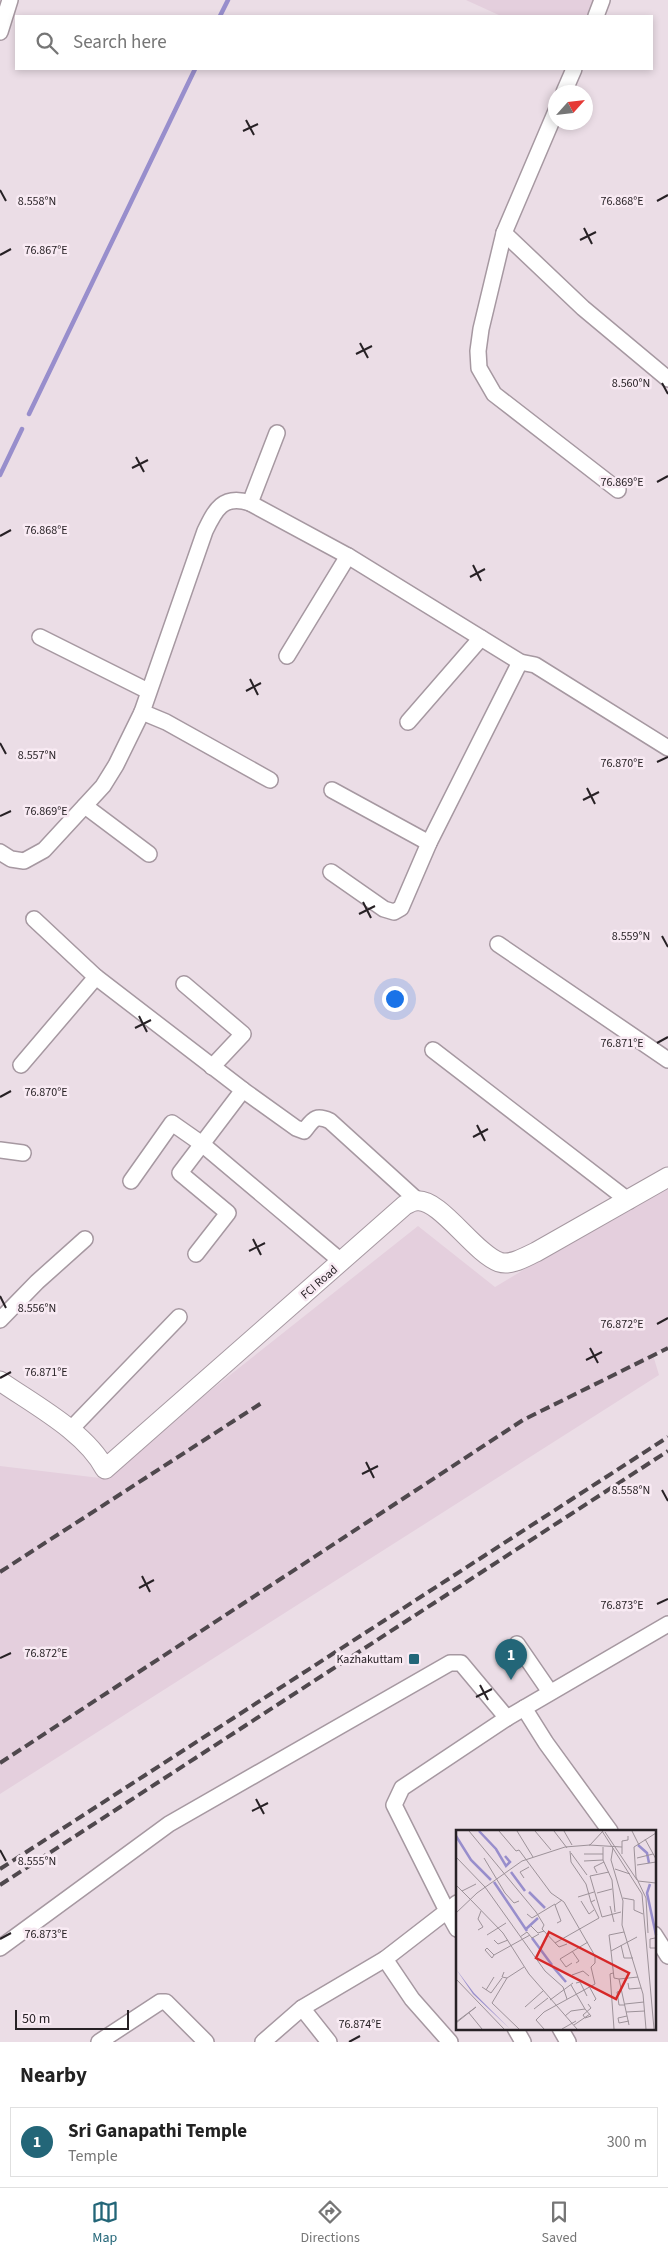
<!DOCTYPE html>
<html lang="en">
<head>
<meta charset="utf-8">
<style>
  body { margin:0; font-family:"Source Sans 3",sans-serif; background:#f6f6f6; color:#222 }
  .compass { position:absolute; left:548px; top:85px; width:45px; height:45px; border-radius:50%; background:#fff; box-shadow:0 2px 8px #0003; rotate:63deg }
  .scale { position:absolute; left:15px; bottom:12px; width:114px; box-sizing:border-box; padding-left:5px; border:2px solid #272125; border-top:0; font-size:14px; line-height:18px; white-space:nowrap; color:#272125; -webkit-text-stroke:4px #f8eaf3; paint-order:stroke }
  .you { position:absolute; left:394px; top:998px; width:18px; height:18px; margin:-12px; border:4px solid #fff; border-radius:50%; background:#1a73e8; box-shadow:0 0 0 8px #1a73e833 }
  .badge { display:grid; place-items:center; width:32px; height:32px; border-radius:50%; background:#236678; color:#fff; font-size:16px; font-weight:700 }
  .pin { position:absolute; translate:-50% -41px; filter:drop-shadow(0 1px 2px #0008) }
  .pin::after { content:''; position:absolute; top:26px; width:18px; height:15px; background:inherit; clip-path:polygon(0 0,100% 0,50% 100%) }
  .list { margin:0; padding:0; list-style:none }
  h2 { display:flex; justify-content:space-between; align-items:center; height:65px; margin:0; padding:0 20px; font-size:21px }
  h2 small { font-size:16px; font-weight:400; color:#767676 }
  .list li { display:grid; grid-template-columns:32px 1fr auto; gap:15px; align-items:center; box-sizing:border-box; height:70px; margin:0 10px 10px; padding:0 10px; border:1px solid #e0e0e0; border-radius:0px }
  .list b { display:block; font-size:19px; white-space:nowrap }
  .list p { margin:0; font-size:16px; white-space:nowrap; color:#767676 }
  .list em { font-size:16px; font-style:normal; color:#767676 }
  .icon { flex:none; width:28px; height:28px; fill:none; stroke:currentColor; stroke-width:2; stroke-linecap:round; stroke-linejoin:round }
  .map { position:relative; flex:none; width:668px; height:2042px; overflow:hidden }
  .search { position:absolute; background:#fff; box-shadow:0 2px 8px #0003; left:15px; right:15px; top:15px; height:55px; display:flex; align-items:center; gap:12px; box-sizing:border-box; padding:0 18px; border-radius:0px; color:#767676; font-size:19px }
  .sheet { height:145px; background:#fff }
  nav { display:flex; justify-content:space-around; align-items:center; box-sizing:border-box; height:70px; border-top:1px solid #e0e0e0; background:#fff; font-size:14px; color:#767676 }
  nav a { display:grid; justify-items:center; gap:2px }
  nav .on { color:#236678 }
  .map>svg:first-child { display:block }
  .built { fill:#e4cfdd }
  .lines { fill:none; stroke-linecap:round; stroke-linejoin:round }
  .stream { stroke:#988ecc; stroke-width:4.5 }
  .minor-casing { stroke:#a698a1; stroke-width:18 }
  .tertiary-casing { stroke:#a698a1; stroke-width:21 }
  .minor { stroke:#fff; stroke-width:15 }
  .tertiary { stroke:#fff; stroke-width:19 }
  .rail { stroke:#4f484d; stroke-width:4; stroke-dasharray:10 5; stroke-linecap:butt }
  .ticks { fill:none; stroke:#272125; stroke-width:2 }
  .poi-dot { fill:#236678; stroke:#f8eaf3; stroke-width:2 }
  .labels { text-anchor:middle; stroke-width:5; stroke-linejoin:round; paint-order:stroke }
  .street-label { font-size:12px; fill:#272125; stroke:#f8eaf3 }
  .poi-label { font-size:12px; fill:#272125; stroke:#f8eaf3; text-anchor:end }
  .inset-river { fill:none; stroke:#988ecc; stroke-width:2.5 }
  .inset-road { fill:none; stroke:#9d9299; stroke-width:1 }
  .view { fill:#d62828; fill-opacity:0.15; stroke:#d62828; stroke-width:2.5 }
  .inset-edge { fill:none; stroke:#272125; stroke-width:2.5 }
  .ticks-label { font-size:12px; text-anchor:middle; fill:#272125; stroke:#f8eaf3; stroke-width:5; stroke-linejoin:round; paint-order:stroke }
</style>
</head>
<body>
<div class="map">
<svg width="668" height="2042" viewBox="0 0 668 2042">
  <rect width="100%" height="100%" fill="#ebdde6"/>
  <g class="built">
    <polygon points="466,0 596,0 590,16 501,16"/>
    <polygon points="668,1183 668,1346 653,1355 659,1375 0,1794 0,1466 100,1478 418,1226 495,1287"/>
  </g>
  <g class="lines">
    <g class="stream">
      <polyline points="220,16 228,0"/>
      <polyline points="29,414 195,69"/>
      <polyline points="0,475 22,429"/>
    </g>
    <defs>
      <g id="minor">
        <polyline points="596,16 602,0"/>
        <polyline points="0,32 10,0"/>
        <polyline points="564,92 574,69"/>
        <polyline points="556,111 504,233 481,329 478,351 479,368 494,394 618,490"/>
        <polyline points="504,233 583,308 668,379"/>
        <polyline points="250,503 277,433"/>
        <polyline points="40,637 148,691"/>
        <polyline points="287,656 348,556"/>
        <polyline points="408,722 481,638"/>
        <path d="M270,780L166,722L142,712L205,531C215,510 223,494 250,503L348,556L520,662L535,665L668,748"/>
        <polyline points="332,790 429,843"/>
        <polyline points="85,806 149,854"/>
        <polyline points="0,852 11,859 24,861 44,850 103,786 116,765 142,712"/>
        <polyline points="331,872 384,909 394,912 401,908 429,843 520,662"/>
        <polyline points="34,919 96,977 243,1090 180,1173 228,1213 196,1254"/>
        <polyline points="498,944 668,1060"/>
        <polyline points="184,984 243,1034 212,1067"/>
        <polyline points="433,1050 629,1201"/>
        <polyline points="21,1065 96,977"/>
        <path d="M243,1090L296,1128L304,1131C313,1120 315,1114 330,1121L417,1200"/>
        <polyline points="0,1150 23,1153"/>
        <polyline points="131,1181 172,1123 202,1144 342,1262"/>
        <polyline points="0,1320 37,1282 85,1239"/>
        <polyline points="70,1430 179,1317"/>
        <polyline points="517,1644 550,1692"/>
        <polyline points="524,1708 546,1743 610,1831"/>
        <polyline points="457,1903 447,1911 457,1929"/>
        <polyline points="654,1934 668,1956"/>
        <polyline points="0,1948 169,1824 450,1663 461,1663 507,1718"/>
        <polyline points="385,1959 412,1999 450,2042"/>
        <polyline points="302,2008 329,2042"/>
        <polyline points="515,2028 523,2042"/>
        <polyline points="560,2028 568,2042"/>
        <polyline points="99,2042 160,2002 166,2002 206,2042"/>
        <polyline points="263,2042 302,2008 385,1959 447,1911 394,1805 402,1788 507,1718 668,1624"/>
      </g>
      <path id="tertiary" d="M0,1381C33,1404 86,1432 105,1469L405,1205C408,1204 412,1201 416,1201C439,1197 474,1253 499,1262C511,1266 525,1257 536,1252L668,1177"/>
    </defs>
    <use href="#minor" class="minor-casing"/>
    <use href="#tertiary" class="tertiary-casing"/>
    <use href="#minor" class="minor"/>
    <use href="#tertiary" class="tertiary"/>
    <g class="rail">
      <polyline points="0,1572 263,1402"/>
      <polyline points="0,1763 523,1420 668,1348"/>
      <polyline points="0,1869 668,1437"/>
      <polyline points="0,1885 668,1451"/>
    </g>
  </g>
  <path class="ticks" d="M246,120L254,135M243,131L258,124M0,190L6,201M657,201L668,195M584,228L592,244M580,240L596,232M0,255L11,249M360,343L368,358M356,354L372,346M662,383L668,394M136,457L144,472M132,468L148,460M657,482L668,476M0,536L11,530M473,565L481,581M470,577L485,569M250,679L258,695M246,691L261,683M0,743L6,754M657,762L668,757M587,788L595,804M583,800L599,792M0,816L11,811M363,902L371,918M359,914L375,906M662,936L668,947M139,1016L147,1032M135,1028L151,1020M657,1043L668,1037M0,1097L11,1091M477,1125L485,1141M473,1137L488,1129M253,1239L261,1255M249,1251L265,1243M0,1296L6,1308M657,1324L668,1318M590,1348L598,1363M586,1360L602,1352M0,1378L11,1372M366,1462L374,1478M362,1474L378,1466M662,1490L668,1501M142,1576L150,1592M139,1588L154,1580M657,1604L668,1599M0,1658L11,1653M480,1685L488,1700M476,1697L492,1689M256,1799L264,1814M252,1811L268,1803M0,1850L6,1861M0,1939L11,1933M349,2042L360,2036"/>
  <rect class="poi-dot" x="408" y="1653" width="12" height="12" rx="2.5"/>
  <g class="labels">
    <g class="street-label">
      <text transform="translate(319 1282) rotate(-41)" y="4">FCI Road</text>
    </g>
    <g class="poi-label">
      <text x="403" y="1663">Kazhakuttam</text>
    </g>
  </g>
  <g transform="translate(456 1830)">
    <rect width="200" height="200" fill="#ebdde6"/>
    <path d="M0,139L18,163L54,199L17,164Z" fill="#988ecc"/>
    <path class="inset-river" d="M23,1L40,19L50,36L54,32L49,26M0,6L15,30L35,50M182,15L191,23L193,33M55,42L69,61M38,52L71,101M194,54L191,63L200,105M73,62L89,78M70,99L82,88M76,108L96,135M97,137L110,152"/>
    <path class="inset-road" d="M13,1L80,82L88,95L86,99L103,117L111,114M43,1L60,21L63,20L95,63L108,72L139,126V133L135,137L139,154L88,182L80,190L88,199M61,1L77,27M79,1L95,20M98,1L111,18M108,1L116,15M146,1L186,64L198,199M176,1L183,15M149,2L181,50M189,9L200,29M133,15L166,17M147,17V30L156,50L159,82M157,18L155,30L167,71L166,95L187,164L190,199M114,21L115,32L130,54L135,72M115,23L131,45M128,24H147M166,24V11L172,10V6M0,27L29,57L89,141L107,157L111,169M28,28L49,63L58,73L63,71M181,28L197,24M128,31L147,30M181,35L200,32M159,39L174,44M153,42L134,46L146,87L165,82M141,43L138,37L148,32M180,47L178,17L200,3M180,47L190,68L192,103M68,48L64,42L73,37M182,51L200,53M0,55L14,69M6,61L20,54M141,63L156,59M122,67L138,62M167,68L178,70V80L187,84M14,69L47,103L73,144L121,199M125,71L133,84L138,80M154,76L158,92M0,83L21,63L66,31L109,17L134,15L147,1M71,84L76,88L99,74M101,93L105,91L99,75L106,70M75,96L82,103L88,101M22,100L27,97L22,89L25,81M31,105L50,93M64,107L71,102L76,108L83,104M199,108L194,109V118H200M38,110L42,114L52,110M99,113L143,88L135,72L139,70M165,115L168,128H177M116,121L123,131L120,133M155,121L153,105L168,102M38,125L36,128L29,120L31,118L38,125L74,105M116,133L110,137L104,129L132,112M48,142L46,147L51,148L68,137M157,143L154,144L158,199M116,145L127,141L133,146M51,148L36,173L63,199M0,149L48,199M163,149L182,147M120,153L124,152L131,166M172,153L173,159L185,158M115,155L129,179M133,156L140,169L138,171M26,157L35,163L46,148M30,160L38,147M165,161L161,162L163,175H169M94,170L117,153M169,174L188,172M69,177L87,161M78,179L92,168M170,182L189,181M13,183L26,199M109,186L115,181L129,179L135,186L129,188M171,186L162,188L163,193L173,191M129,188L127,185L135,178L132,174M0,192L20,177L0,193M118,195L134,184M173,195L163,149L158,148L155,121L181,107M106,199L120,191"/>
    <path class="view" d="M93,102L173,143L160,169L80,128Z"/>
    <rect width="200" height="200" class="inset-edge"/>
  </g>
  <g class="ticks-label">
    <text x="37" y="205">8.558°N</text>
    <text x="622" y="205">76.868°E</text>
    <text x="46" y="254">76.867°E</text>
    <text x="631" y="387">8.560°N</text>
    <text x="622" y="486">76.869°E</text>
    <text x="46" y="534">76.868°E</text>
    <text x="37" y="759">8.557°N</text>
    <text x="622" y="767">76.870°E</text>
    <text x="46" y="815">76.869°E</text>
    <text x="631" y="940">8.559°N</text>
    <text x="622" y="1047">76.871°E</text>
    <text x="46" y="1096">76.870°E</text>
    <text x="37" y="1312">8.556°N</text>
    <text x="622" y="1328">76.872°E</text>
    <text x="46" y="1376">76.871°E</text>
    <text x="631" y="1494">8.558°N</text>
    <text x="622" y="1609">76.873°E</text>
    <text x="46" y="1657">76.872°E</text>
    <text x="37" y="1865">8.555°N</text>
    <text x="46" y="1938">76.873°E</text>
    <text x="360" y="2028">76.874°E</text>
  </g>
</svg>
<svg class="compass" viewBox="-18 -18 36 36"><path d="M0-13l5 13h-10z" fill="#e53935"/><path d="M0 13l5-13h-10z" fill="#767676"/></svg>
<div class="scale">50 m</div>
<div class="you"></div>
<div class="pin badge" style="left:511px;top:1680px">1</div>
<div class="search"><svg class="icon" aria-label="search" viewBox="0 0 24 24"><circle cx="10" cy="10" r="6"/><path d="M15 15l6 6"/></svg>Search here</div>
</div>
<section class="sheet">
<h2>Nearby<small></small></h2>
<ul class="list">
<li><span class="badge">1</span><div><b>Sri Ganapathi Temple</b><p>Temple</p></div><em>300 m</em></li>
</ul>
</section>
<nav>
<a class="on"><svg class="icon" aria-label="map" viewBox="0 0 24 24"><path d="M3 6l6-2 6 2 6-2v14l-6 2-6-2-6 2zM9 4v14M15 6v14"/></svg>Map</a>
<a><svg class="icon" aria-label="directions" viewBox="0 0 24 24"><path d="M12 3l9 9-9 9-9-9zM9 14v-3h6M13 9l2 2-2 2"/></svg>Directions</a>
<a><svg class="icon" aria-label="saved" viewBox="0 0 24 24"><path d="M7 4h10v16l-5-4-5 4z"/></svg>Saved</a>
</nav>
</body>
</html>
